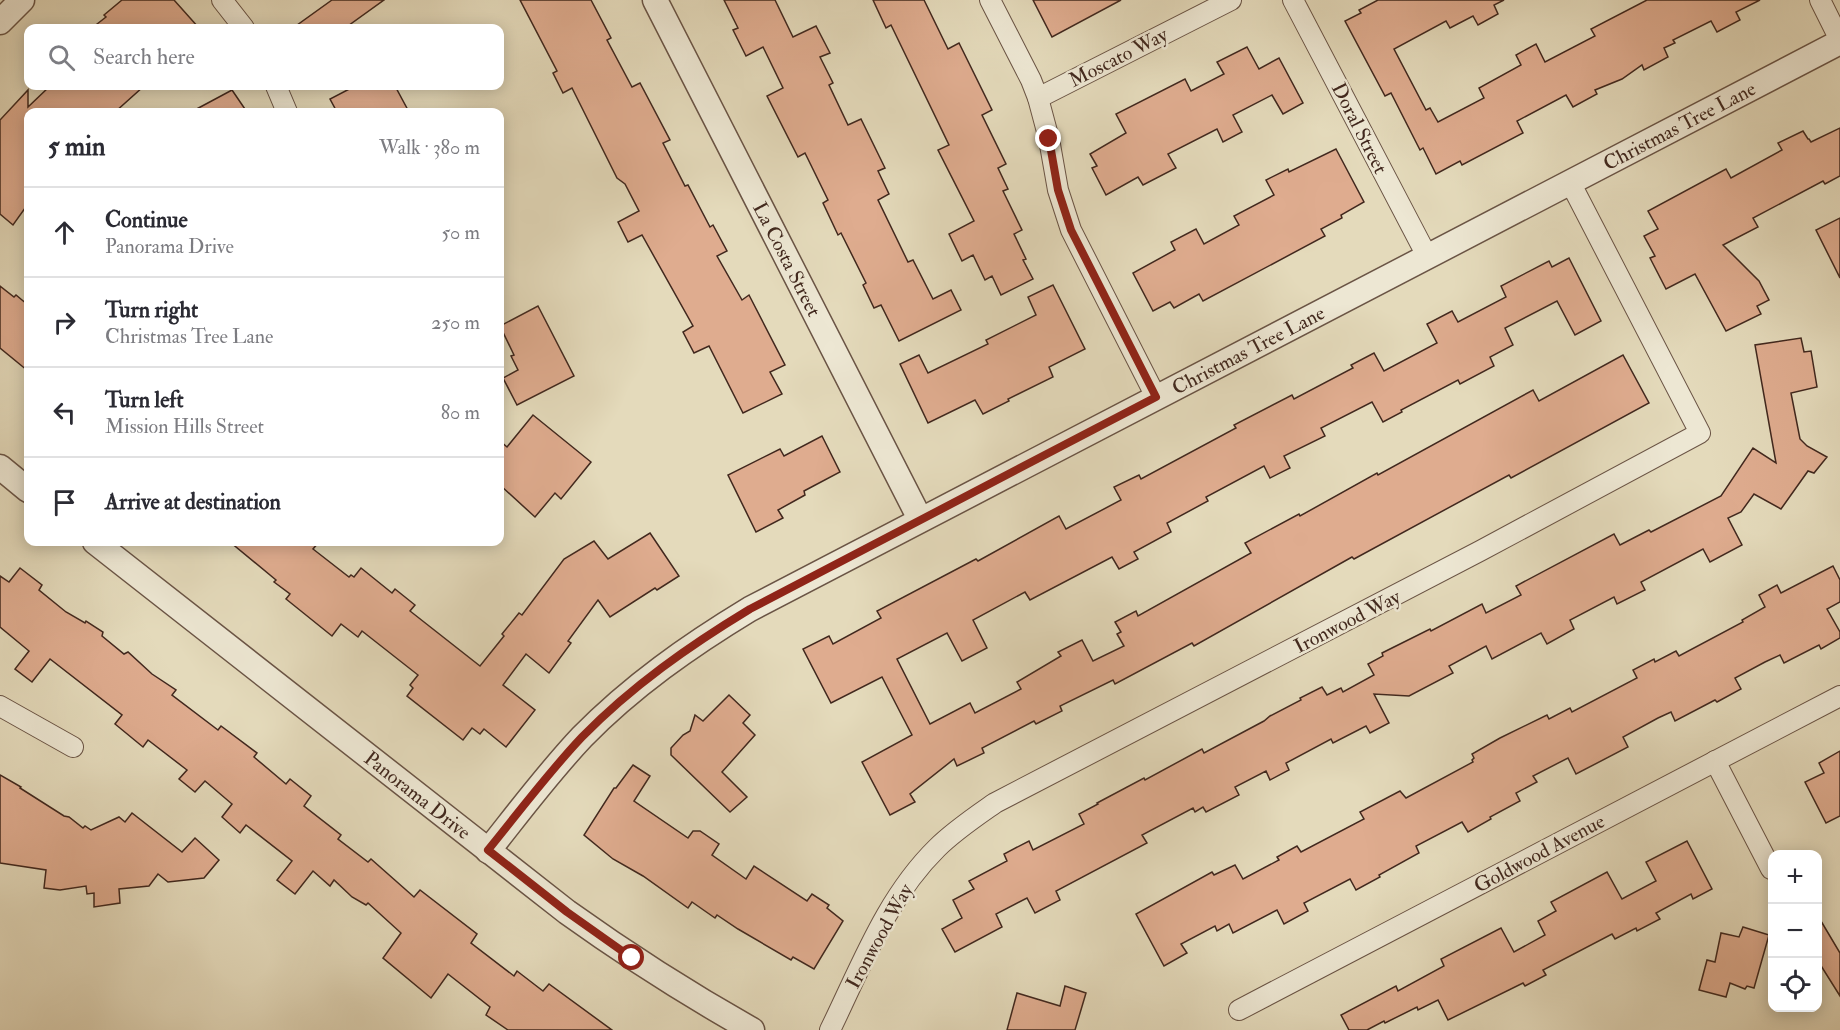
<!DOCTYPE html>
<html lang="en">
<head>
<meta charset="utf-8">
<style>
  body { margin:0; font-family:"IM FELL Double Pica",serif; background:#f7f7f7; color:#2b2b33 }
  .controls { position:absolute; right:18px; bottom:18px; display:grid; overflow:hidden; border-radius:12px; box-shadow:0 3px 15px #0003 }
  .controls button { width:54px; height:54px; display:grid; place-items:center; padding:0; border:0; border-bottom:2px solid #e1e1e2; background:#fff; color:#2b2b33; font:30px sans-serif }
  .stop { position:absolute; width:18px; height:18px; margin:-14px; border:4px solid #8f2418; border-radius:50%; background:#fff }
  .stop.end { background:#8f2418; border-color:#fff; box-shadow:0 2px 6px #0008 }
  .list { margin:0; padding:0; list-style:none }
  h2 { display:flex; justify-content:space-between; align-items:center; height:78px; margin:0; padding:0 24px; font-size:26px }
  h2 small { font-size:20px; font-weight:400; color:#7c7c81 }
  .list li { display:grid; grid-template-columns:39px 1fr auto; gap:18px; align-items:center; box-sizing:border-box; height:90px; padding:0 24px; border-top:2px solid #e1e1e2 }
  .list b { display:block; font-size:22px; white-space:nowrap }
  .list p { margin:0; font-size:20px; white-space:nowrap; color:#7c7c81 }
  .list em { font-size:20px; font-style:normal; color:#7c7c81 }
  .icon { flex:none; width:33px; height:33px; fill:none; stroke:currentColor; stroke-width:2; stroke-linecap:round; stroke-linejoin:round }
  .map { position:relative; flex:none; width:1840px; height:1030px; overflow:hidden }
  .search { position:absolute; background:#fff; box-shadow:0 3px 15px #0003; left:24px; top:24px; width:480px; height:66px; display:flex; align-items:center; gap:15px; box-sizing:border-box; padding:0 21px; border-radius:12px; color:#7c7c81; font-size:22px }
  .panel { position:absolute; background:#fff; box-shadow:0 3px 15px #0003; left:24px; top:108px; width:480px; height:438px; border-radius:12px }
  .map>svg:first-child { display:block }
  .building { fill:#dfac8f; stroke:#41281e; stroke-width:1.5 }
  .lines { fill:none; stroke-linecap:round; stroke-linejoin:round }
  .minor-casing { stroke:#6a5445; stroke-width:22 }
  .tertiary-casing { stroke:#6a5445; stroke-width:27 }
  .minor { stroke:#ede7d3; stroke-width:20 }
  .tertiary { stroke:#ede7d3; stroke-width:24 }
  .route { stroke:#8f2418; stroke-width:8 }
  .labels { text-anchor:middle; stroke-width:5; stroke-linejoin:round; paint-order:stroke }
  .street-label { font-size:20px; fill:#41281e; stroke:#ede7d3 }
</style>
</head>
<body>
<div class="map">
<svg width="1840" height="1030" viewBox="0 0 1840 1030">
  <rect width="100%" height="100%" fill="#e4dabb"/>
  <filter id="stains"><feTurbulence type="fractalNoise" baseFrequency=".00333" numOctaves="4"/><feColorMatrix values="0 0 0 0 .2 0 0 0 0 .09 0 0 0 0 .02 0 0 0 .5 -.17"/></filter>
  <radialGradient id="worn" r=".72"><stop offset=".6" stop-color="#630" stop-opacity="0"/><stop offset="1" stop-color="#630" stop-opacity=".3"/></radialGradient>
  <g class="building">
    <polygon points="122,0 174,0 199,28 92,28 106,17 104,15"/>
    <polygon points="332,0 384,0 345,28 293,28"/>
    <polygon points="520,0 591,0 611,38 607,40 632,87 640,83 670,140 663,143 685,186 688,185 710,227 713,225 727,251 717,256 742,300 749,295 785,365 770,372 782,394 743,413 709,346 694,353 683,332 693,326 642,235 628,242 618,222 639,211 625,184 617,178 572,88 563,93 553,73 557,71"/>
    <polygon points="724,0 775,0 793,37 816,26 830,53 820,57 833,83 829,85 848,125 861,119 885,168 878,171 889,194 878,200 908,262 913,260 933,299 951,290 961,310 899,341 881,305 874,308 863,285 866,283 841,233 838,235 823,203 828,200 805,153 798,157 767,96 783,88 763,47 746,56 733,30 738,28"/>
    <polygon points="873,0 924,0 948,49 959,43 992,110 982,115 1006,164 998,168 1008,189 1003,191 1022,230 1014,234 1026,259 1023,260 1033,279 1001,295 992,276 985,280 973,255 962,261 949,234 974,221 938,150 949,145 891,25 886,28"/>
    <polygon points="1033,0 1121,0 1052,37"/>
    <polygon points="1378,0 1504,0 1494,5 1498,14 1478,25 1473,16 1450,28 1446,21 1394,49 1426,110 1430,108 1438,122 1484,98 1479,88 1521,65 1516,55 1536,44 1545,62 1595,36 1591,29 1647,0 1760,0 1736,12 1740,20 1717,32 1711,21 1673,40 1675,43 1664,48 1668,57 1644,70 1642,65 1622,79 1595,90 1597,94 1573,107 1566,95 1517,121 1523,133 1462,165 1460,161 1436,174 1423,148 1420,150 1391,93 1385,96 1345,21 1361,13 1359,10"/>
    <polygon points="1247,47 1259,69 1279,58 1303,103 1283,114 1272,95 1233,115 1242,132 1223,142 1217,129 1168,154 1176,168 1143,185 1138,177 1106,195 1092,168 1097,166 1090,154 1126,133 1116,114 1185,79 1191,91 1224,74 1217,62"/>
    <polygon points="50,86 144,86 115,112 28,112 28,204 13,225 0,214 0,120 28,90 28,107"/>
    <polygon points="355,86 395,86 409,112 337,112 330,99"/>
    <polygon points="232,90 247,112 191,112"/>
    <polygon points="1840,128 1840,176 1825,184 1823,181 1753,218 1758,227 1723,245 1759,281 1769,300 1757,306 1761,314 1726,331 1695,274 1666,289 1650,258 1655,256 1644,236 1658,229 1648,211 1726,169 1731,178 1782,150 1778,143 1803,131 1808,139 1809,139 1811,142"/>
    <polygon points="1336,149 1364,202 1341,215 1342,218 1321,229 1325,236 1203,301 1199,294 1174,308 1170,302 1153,311 1133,273 1175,250 1171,242 1196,229 1204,244 1239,225 1234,216 1274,195 1266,180 1288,169 1289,172"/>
    <polygon points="1840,218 1840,278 1816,230"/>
    <polygon points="1569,258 1601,321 1575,335 1557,301 1505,328 1513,345 1490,357 1494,366 1460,384 1458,380 1401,410 1402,412 1383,422 1372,402 1321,428 1325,436 1284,456 1290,468 1270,478 1264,466 1206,497 1208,501 1167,523 1171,532 1134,552 1138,559 1119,569 1112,557 1030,600 1025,592 973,620 987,648 962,661 947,633 897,659 930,724 970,703 975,713 1021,689 1017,682 1061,656 1058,652 1082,640 1093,661 1124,646 1117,634 1121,632 1115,622 1136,611 1138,616 1251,553 1245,543 1299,514 1300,516 1377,473 1378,475 1533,390 1539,401 1623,355 1649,403 1511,478 1509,475 1354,559 1352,557 1194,646 1192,643 1115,684 1113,680 1060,706 1062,711 1036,724 1034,721 982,748 984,753 957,766 954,759 910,794 915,802 890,815 862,762 912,735 899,710 882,677 831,703 803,649 829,636 833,644 881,618 877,611 976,559 978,561 1059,516 1066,529 1121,500 1114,487 1139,475 1141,479 1236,428 1234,425 1292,395 1294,399 1353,368 1351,365 1374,353 1384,371 1437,343 1427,324 1452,311 1458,322 1506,297 1501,286 1549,261 1552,267"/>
    <polygon points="1053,285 1085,349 1049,367 1053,377 1008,399 1009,401 983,414 975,400 928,423 900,364 919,355 928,373 988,344 986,340 1036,315 1028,297"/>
    <polygon points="0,286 14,297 16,295 28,305 28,371 0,348"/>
    <polygon points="538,306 574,376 517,405 503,378 518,370 511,356 514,355 500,326"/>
    <polygon points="1801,338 1804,352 1811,351 1817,387 1791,393 1800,439 1807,446 1827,457 1814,473 1808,471 1781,509 1754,494 1741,512 1728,518 1742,545 1710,562 1703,549 1641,582 1645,590 1617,604 1614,597 1570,620 1574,629 1547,644 1541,633 1492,659 1486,646 1449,666 1453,673 1409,696 1374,694 1389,723 1370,733 1366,726 1333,743 1331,739 1286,763 1289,770 1270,780 1266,771 1235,787 1239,795 1206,812 1203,807 1195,812 1193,808 1142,835 1147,843 1056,891 1060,900 1035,913 1027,898 996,914 1002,927 955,952 942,929 962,918 953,900 974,889 969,881 1007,861 1004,854 1029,841 1033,850 1084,824 1079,814 1098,804 1097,803 1144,778 1145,780 1202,749 1204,753 1264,721 1270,716 1301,700 1300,698 1322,687 1327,695 1341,688 1343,692 1374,675 1368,664 1383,656 1382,653 1430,629 1431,631 1482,604 1486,613 1521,595 1516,586 1614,534 1620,545 1649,530 1651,532 1721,496 1753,448 1776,463 1755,345"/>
    <polygon points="533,415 591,462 561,499 555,493 535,517 500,485 500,441 507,447"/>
    <polygon points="822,436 840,472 804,491 805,495 778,510 783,518 756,532 728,475 780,449 784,456"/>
    <polygon points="650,533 679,576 657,590 655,588 610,617 598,600 568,641 571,643 549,673 526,654 503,685 535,710 506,747 484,729 480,734 472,728 463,740 407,696 413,688 410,685 418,675 362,631 358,637 341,624 332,636 286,599 290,594 274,582 276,580 230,542 319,542 313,549 349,577 351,575 354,577 361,568 392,593 395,589 415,605 410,611 480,666 504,636 502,634 519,613 522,615 564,559 594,541 608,559"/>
    <polygon points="1833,566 1840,580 1840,602 1827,609 1840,632 1840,638 1821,649 1819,645 1784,663 1780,655 1765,662 1735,678 1741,689 1717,702 1715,700 1675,721 1671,712 1658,718 1623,737 1628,747 1576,774 1568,758 1533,776 1537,782 1516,793 1520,801 1490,817 1491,819 1468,832 1462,822 1416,846 1419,853 1379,875 1380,877 1356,890 1350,879 1304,903 1308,911 1284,924 1277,910 1233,933 1229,924 1217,931 1215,926 1181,944 1187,953 1164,966 1136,914 1212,872 1214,875 1235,865 1243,879 1279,860 1277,857 1297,846 1301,852 1364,819 1360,812 1400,791 1406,798 1473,762 1472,760 1474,758 1472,754 1500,738 1547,715 1549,719 1570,708 1572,712 1637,678 1633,670 1654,659 1655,662 1676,651 1679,656 1743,622 1742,620 1765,607 1759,595 1777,585 1781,593"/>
    <polygon points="20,568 42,585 39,590 66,612 85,623 86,621 103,632 102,636 124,654 128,652 152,674 176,690 172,695 218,730 221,726 257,753 254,757 286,784 290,779 311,796 304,806 341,835 338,839 368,862 371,859 414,897 420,890 477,934 471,943 514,976 517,971 543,991 549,984 612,1030 508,1030 486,1015 490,1007 448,974 431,998 383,958 401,933 368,903 366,905 352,897 334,880 330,886 313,871 295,894 277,880 292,861 246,825 240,833 222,817 232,804 205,781 195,792 179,779 187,770 148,740 143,747 115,724 122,715 50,659 32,682 15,669 29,651 0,627 0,576 9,582"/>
    <polygon points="729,695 750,715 743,723 755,735 722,772 747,797 730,812 671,755 671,748 683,735 690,731 695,715 703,721"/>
    <polygon points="1840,751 1840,816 1826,823 1805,782 1824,773 1819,763"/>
    <polygon points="633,765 650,776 634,801 688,838 693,831 700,831 719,844 712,855 746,879 754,866 807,901 812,894 829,905 827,908 843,921 814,969 793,957 791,960 738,929 717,915 715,918 692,902 688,908 643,876 613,859 584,835 614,788 616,788"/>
    <polygon points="0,775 21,787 20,788 64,816 69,817 83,828 85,826 91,830 119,817 125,822 132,813 182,852 195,838 219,860 204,878 168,882 158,874 149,886 119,889 120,903 94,907 94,893 87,894 86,886 60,890 44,888 46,870 0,863"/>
    <polygon points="1687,841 1712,889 1693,899 1691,894 1656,913 1660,919 1637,931 1636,928 1615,939 1612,934 1543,970 1546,975 1525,986 1523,983 1448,1020 1438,1000 1418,1010 1417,1007 1385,1023 1384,1021 1367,1030 1349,1030 1341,1015 1396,986 1398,991 1444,966 1441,959 1501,928 1514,952 1545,935 1538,921 1556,911 1551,902 1607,872 1622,899 1656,881 1646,862"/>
    <polygon points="1818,916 1840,953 1840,996 1818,961"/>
    <polygon points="1743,927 1769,935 1754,988 1747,986 1745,989 1730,983 1726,997 1699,990 1707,960 1715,962 1721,933 1739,937"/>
    <polygon points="1065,986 1086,993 1075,1030 1007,1030 1017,993 1060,1006"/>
  </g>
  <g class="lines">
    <defs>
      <g id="minor">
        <polyline points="222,0 244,28"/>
        <polyline points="990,0 1031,80 1038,98 1049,139 1058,190 1071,230 1156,397"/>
        <polyline points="1293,0 1427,256"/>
        <polyline points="1820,0 1840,40"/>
        <polyline points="276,86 287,112"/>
        <polyline points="1038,98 1231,0"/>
        <polyline points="0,706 73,747"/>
        <polyline points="1715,761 1771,869"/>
        <polyline points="1239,1010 1840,696"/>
        <path d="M830,1030C861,967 886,898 937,848C954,831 975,817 995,803L1480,551L1700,433L1570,182"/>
      </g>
      <g id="tertiary">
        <path id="s1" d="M655,0L920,519"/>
        <polyline points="0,22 22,0"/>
        <polyline points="0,467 28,490"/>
        <path id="s2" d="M95,542L567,912C627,955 688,994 752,1030"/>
        <path id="s3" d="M488,851C519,812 548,773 582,737C632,686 689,646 750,609L1840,42"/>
      </g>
    </defs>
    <use href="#minor" class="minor-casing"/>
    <use href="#tertiary" class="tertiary-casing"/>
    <use href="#minor" class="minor"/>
    <use href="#tertiary" class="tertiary"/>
  </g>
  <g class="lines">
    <path class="route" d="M632,958L567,912L488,850C519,812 548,773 582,737C632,686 689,646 750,609L1156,397L1071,230L1058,190L1049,139"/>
  </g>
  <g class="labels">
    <g class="street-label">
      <text transform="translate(1118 57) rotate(-27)" y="7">Moscato Way</text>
      <text dy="7" stroke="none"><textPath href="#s3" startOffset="1407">Christmas Tree Lane</textPath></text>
      <text transform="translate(1360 128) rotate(63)" y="7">Doral Street</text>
      <text dy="7" stroke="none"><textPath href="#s1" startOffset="291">La Costa Street</textPath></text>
      <text dy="7" stroke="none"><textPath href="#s3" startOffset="921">Christmas Tree Lane</textPath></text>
      <text transform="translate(1347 621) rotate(-27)" y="7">Ironwood Way</text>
      <text dy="7" stroke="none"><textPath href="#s2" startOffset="410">Panorama Drive</textPath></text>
      <text transform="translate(1539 853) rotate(-28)" y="7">Goldwood Avenue</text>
      <text transform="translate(879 936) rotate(-61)" y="7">Ironwood Way</text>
    </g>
  </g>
  <rect width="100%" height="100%" filter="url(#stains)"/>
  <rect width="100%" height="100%" fill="url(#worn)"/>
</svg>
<div class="controls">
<button>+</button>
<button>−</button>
<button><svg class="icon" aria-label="locate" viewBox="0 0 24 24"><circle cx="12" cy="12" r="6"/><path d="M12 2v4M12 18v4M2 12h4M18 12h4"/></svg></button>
</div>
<div class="stop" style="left:632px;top:958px"></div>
<div class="stop end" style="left:1049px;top:139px"></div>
<div class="search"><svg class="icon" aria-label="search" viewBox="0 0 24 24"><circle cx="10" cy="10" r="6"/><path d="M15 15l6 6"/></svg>Search here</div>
<section class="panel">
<h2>5 min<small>Walk · 380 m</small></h2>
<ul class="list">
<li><svg class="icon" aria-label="ahead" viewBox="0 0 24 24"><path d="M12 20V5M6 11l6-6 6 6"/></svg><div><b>Continue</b><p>Panorama Drive</p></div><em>50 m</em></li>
<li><svg class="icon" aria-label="right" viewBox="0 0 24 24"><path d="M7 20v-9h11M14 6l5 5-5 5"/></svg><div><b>Turn right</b><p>Christmas Tree Lane</p></div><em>250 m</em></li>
<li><svg class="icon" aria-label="left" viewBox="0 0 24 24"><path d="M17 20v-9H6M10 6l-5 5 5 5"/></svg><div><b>Turn left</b><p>Mission Hills Street</p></div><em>80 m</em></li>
<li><svg class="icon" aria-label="arrive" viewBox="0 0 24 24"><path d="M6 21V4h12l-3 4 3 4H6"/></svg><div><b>Arrive at destination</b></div></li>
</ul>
</section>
</div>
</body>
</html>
